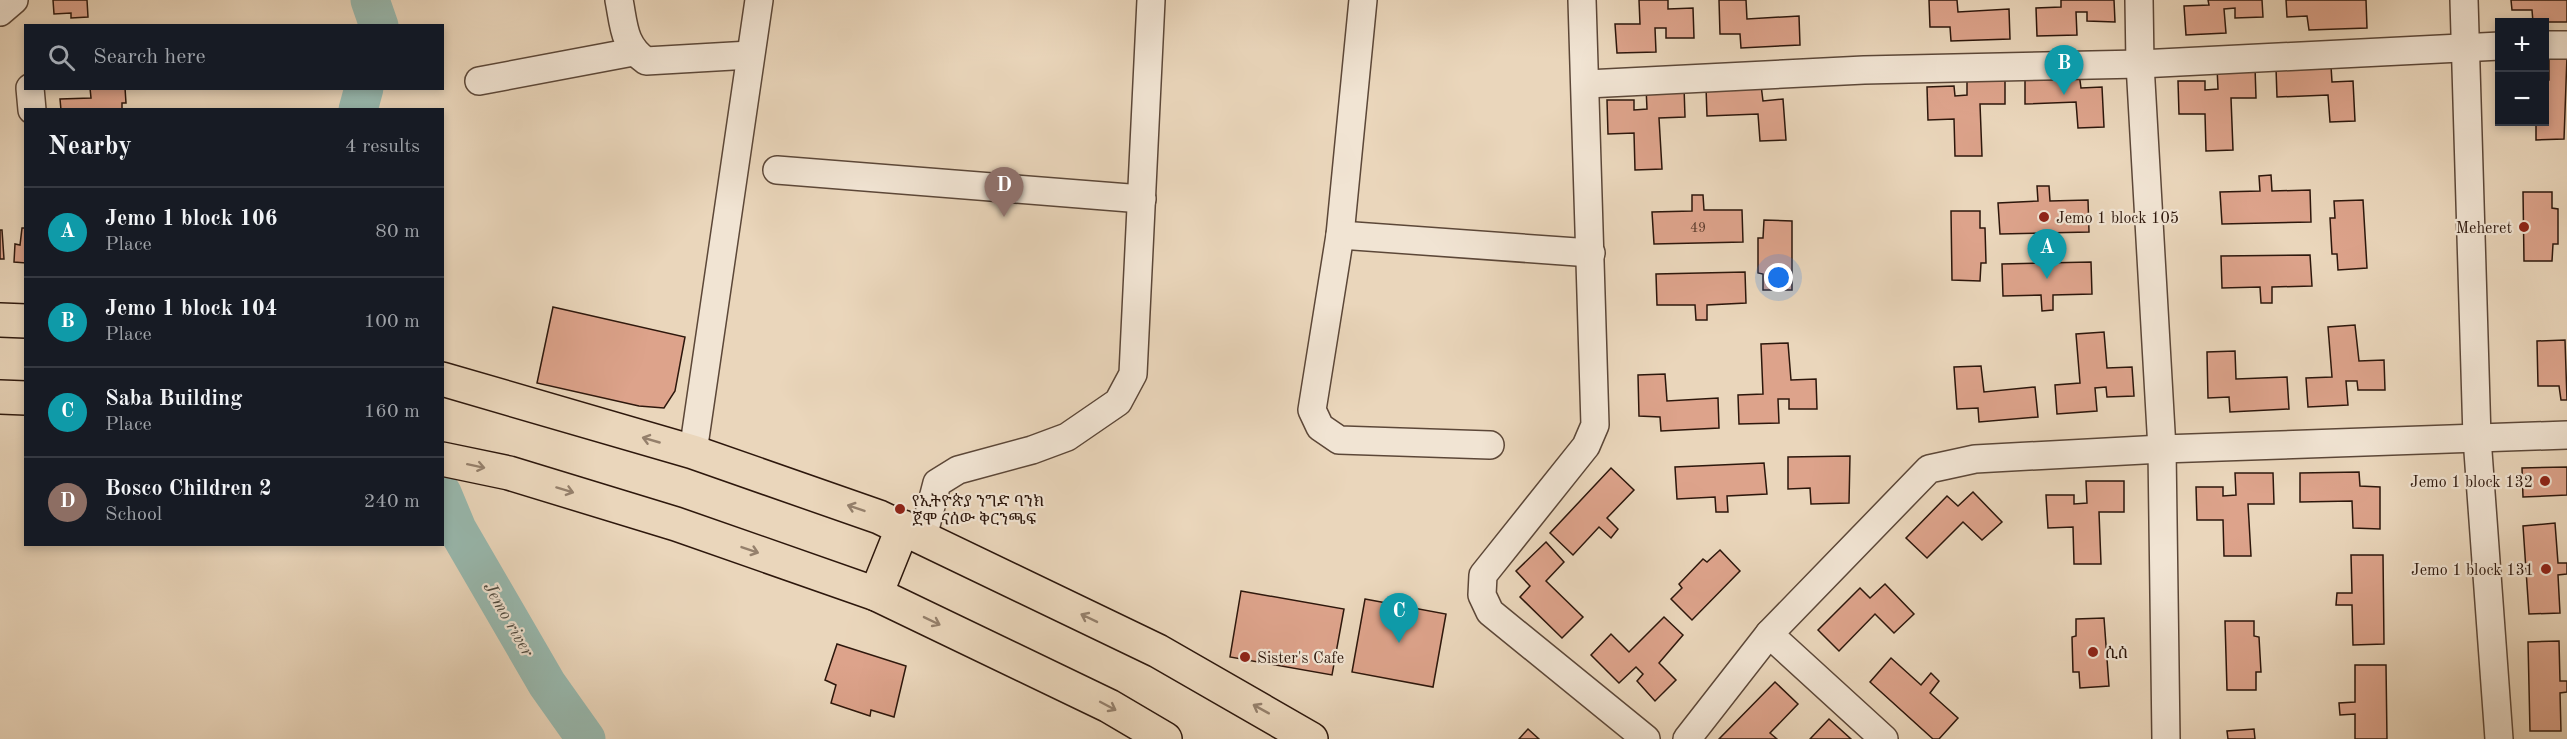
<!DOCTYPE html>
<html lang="en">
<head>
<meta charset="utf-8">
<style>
  body { margin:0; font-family:"Old Standard TT","Noto Serif Ethiopic",serif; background:#242831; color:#f1f3f6 }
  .controls { position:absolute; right:18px; top:18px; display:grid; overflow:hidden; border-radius:0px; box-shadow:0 3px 9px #0003 }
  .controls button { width:54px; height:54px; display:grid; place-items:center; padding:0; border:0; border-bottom:2px solid #363941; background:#171b24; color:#f1f3f6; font:30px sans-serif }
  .you { position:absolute; left:1779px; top:278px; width:21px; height:21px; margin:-15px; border:4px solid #fff; border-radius:50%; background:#1a73e8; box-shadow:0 0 0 9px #1a73e833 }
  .badge { display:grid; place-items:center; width:39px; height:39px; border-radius:50%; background:#c59692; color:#fff; font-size:20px; font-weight:700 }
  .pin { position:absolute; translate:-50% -50px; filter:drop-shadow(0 2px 3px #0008) }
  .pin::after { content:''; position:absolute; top:32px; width:21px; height:18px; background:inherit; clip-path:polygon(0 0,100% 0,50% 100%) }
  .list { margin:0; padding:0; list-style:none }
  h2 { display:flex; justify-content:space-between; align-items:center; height:78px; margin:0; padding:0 24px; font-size:26px }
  h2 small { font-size:20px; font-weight:400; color:#9ea1a6 }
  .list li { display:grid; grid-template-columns:39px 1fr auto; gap:18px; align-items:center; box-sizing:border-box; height:90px; padding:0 24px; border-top:2px solid #363941 }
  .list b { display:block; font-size:22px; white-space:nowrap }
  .list p { margin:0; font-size:20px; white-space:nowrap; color:#9ea1a6 }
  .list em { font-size:20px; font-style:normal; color:#9ea1a6 }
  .icon { flex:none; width:33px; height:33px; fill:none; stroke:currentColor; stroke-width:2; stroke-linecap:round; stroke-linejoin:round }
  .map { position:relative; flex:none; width:2567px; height:739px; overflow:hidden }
  .search { position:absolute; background:#171b24; box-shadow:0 3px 9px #0003; left:24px; top:24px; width:420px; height:66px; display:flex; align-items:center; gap:15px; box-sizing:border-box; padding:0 21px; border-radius:0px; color:#9ea1a6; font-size:22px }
  .panel { position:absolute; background:#171b24; box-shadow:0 3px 9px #0003; left:24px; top:108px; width:420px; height:438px; border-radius:0px }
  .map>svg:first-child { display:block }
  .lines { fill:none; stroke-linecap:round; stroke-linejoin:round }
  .river { stroke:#98b9af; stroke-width:39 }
  .building { fill:#dda38b; stroke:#2d170c; stroke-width:1.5 }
  .minor-casing { stroke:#5c4738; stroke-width:30 }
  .major-casing { stroke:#2d170c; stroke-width:36 }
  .minor { stroke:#f1e4d3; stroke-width:27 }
  .major { stroke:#ead6bb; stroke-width:33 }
  .oneway { stroke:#95806c }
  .poi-dot { fill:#8f2418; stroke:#f1e4d3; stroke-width:2 }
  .labels { text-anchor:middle; stroke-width:4.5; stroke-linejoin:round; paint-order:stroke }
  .number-label { font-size:14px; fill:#593a2c }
  .poi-label { font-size:16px; fill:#2d170c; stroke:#f1e4d3; text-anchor:start }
  .water-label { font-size:18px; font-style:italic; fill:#4d483d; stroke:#f1e4d3 }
</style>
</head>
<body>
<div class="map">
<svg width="2567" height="739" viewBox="0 0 2567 739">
  <rect width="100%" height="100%" fill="#ead6bb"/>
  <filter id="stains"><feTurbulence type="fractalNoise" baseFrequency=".00333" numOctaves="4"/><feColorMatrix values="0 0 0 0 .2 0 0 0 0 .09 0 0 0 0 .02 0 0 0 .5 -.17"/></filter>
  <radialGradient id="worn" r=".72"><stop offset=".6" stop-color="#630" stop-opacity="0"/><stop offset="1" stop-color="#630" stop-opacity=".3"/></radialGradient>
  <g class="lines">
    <g class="river">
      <polyline points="370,0 379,26"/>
      <polyline points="358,110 364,88"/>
      <polyline points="442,493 457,529 547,684 586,739"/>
    </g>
  </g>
  <g class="building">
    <polygon points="53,0 87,0 88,17 71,18 71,13 54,14"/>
    <polygon points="1639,0 1668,0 1668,9 1693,8 1694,38 1666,38 1666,28 1655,28 1656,52 1617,53 1615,24 1640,24"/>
    <polygon points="1719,0 1746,0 1747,19 1799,16 1800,45 1741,48 1740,34 1720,34"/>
    <polygon points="1929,0 1957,0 1958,12 2009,9 2010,39 1951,41 1950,27 1930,27"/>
    <polygon points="2061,0 2114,0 2115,22 2087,21 2087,12 2076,12 2077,35 2037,36 2036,8 2061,7"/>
    <polygon points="2208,0 2262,0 2263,17 2235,18 2235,8 2224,9 2226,33 2186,35 2184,6 2209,5"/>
    <polygon points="2286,0 2366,0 2367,28 2309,30 2307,16 2287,17"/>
    <polygon points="2511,0 2567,0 2567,22 2533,22 2532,10 2512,10"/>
    <polygon points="2567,56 2564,139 2536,140 2536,122 2544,122 2544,80 2549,80 2549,57"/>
    <polygon points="2331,66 2332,82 2353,81 2355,121 2330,122 2328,95 2277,97 2276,68"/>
    <polygon points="2217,67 2255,67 2256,98 2231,98 2233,150 2206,151 2205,114 2179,114 2178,81 2205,81 2205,90 2218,89"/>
    <polygon points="1967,73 2005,73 2005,104 1980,104 1982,156 1955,156 1954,119 1928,120 1927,87 1954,86 1955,96 1967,95"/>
    <polygon points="2079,73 2081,88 2102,87 2104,127 2078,128 2076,102 2025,104 2025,74"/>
    <polygon points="1761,85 1763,101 1783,99 1786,140 1760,141 1758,114 1707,116 1706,87"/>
    <polygon points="1646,87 1684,87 1685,117 1659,118 1662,169 1635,170 1634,133 1608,134 1607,100 1634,100 1634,110 1647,109"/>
    <polygon points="90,88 125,88 126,103 122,103 122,110 61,110 60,99 91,98"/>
    <polygon points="2271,175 2272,191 2310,190 2311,222 2222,224 2220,192 2260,191 2259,176"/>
    <polygon points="2037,186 2049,186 2050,201 2088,200 2089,232 2000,234 1998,203 2038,201"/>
    <polygon points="2523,192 2552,192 2552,208 2558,209 2558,244 2553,244 2552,261 2524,261"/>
    <polygon points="1692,195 1703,195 1704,210 1742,210 1743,242 1654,244 1652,212 1692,211"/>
    <polygon points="2363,200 2367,268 2338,270 2337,254 2332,254 2330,218 2335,218 2334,201"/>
    <polygon points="1951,211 1980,211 1980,228 1985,228 1986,263 1981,263 1980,281 1952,280"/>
    <polygon points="1764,220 1792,221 1792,290 1763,290 1763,274 1758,273 1758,238 1763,238"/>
    <polygon points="22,228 26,228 26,263 14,262 15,244 20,245"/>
    <polygon points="0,230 2,230 4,259 0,259"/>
    <polygon points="2310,255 2312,286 2272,287 2272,303 2261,303 2260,287 2222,288 2221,256"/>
    <polygon points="2091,262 2092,294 2053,295 2053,310 2042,311 2041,295 2003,296 2002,264"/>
    <polygon points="1745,272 1746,303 1707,305 1707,320 1696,320 1695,305 1657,305 1656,274"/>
    <polygon points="553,307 685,337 675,391 664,408 639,406 537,383"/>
    <polygon points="2355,325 2359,361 2384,360 2385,390 2358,390 2357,381 2346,381 2348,405 2308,407 2306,378 2332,377 2328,327"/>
    <polygon points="2104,332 2107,368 2132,367 2134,396 2107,397 2106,387 2095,388 2097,411 2057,414 2055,385 2080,383 2076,334"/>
    <polygon points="2565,340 2567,400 2561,400 2559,386 2538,386 2537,341"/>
    <polygon points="1788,343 1791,380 1816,379 1817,409 1789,409 1789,399 1778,399 1779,423 1739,424 1738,395 1763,394 1761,344"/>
    <polygon points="2235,351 2236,379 2287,377 2289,409 2230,412 2229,397 2208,398 2207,352"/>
    <polygon points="1981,366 1984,392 2035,387 2038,417 1979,422 1978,408 1957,409 1954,367"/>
    <polygon points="1665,374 1667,401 1718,398 1719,428 1661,431 1660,417 1639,416 1638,375"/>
    <polygon points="1850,456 1849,503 1811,504 1810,488 1788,489 1788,457"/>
    <polygon points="1764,463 1767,494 1727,496 1728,512 1716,512 1715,497 1677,499 1675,467"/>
    <polygon points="2567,467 2567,495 2523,497 2522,468"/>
    <polygon points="1611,468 1634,490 1607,518 1618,529 1611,538 1599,527 1573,555 1550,533"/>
    <polygon points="2359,472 2360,486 2380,487 2380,529 2353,528 2352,501 2300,502 2300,473"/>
    <polygon points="2235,473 2273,473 2274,504 2248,504 2251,556 2224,556 2223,520 2197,520 2196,487 2223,487 2223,496 2236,495"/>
    <polygon points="2086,481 2124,481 2124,512 2099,512 2101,564 2074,564 2073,527 2048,528 2046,495 2074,495 2074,504 2087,503"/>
    <polygon points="1973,492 2002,522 1982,540 1963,522 1927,558 1906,538 1947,496 1958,506"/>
    <polygon points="2555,523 2558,563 2567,563 2567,574 2558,575 2560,613 2529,614 2523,526"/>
    <polygon points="1546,542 1564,562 1546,581 1583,617 1562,638 1520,597 1530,586 1516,571"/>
    <polygon points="1720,550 1740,571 1692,620 1671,599 1682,588 1679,584 1703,559 1707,562"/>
    <polygon points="2351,555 2383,555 2384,644 2353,645 2352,605 2336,605 2337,593 2352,593"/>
    <polygon points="1885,584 1914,614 1894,633 1875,614 1839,651 1818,630 1860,588 1870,598"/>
    <polygon points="1241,591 1344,609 1332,675 1230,657"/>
    <polygon points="1365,599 1446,614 1433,687 1352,672"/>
    <polygon points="1664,617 1683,635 1659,663 1676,680 1655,701 1637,681 1643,674 1636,667 1619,683 1591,655 1611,634 1629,652"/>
    <polygon points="2104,618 2109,686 2080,688 2079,672 2073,672 2072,637 2076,636 2076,619"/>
    <polygon points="2225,621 2254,621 2254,636 2259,637 2261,672 2256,672 2256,690 2227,690"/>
    <polygon points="2559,641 2560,681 2567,681 2567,692 2560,693 2561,731 2530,731 2528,642"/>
    <polygon points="837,644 906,666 894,717 871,710 870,716 831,703 836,685 825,680"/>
    <polygon points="1891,658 1921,685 1931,673 1939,681 1930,693 1958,718 1939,739 1933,739 1870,682"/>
    <polygon points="2355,665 2386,665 2387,739 2355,739 2355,714 2340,715 2339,703 2355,702"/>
    <polygon points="1775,682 1798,704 1770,733 1777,739 1719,739"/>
    <polygon points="1829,719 1851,739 1810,739"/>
    <polygon points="1528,729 1539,739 1519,739"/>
    <polygon points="2254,729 2255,739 2228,739 2227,731"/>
  </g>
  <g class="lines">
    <defs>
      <g id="minor">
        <path d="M619,0C624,25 623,45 646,61L750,55"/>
        <polyline points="1363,0 1340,235 1312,410 1320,427 1339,440 1490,445"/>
        <polyline points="1582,0 1595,425 1586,446 1483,575 1482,595 1490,612 1646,739"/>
        <polyline points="2139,0 2140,64 2162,449 2166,739"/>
        <polyline points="2464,0 2477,438 2499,739"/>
        <polyline points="0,12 14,0"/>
        <polyline points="2544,45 2567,45"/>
        <polyline points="479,81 633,52"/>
        <polyline points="1587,84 1864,70 2140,64 2500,46"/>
        <polyline points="30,88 32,110"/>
        <polyline points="777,170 1142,199"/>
        <polyline points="1340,235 1591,253"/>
        <polyline points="693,452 759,0"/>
        <polyline points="923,537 937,483 958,470 1032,450 1067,437 1118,402 1133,374 1151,0"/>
        <polyline points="1769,634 1884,739"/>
        <polyline points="1687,739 1769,634 1929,469 1975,459 2162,449 2567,435"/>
      </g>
      <g id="major">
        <polyline points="0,320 26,321"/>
        <polyline points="442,379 693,452 879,517 1158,651 1311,739"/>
        <polyline points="0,397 26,398"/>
        <polyline points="442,459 509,473 676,524 876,594 1109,706 1165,739"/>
        <polyline points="876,594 903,527"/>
      </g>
    </defs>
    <use href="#minor" class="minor-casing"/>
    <use href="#major" class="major-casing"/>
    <use href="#minor" class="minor"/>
    <use href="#major" class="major"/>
  </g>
  <defs><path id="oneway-shaft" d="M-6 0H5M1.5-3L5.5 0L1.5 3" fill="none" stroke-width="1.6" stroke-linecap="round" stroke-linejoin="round" transform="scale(1.5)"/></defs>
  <g class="oneway">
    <use href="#oneway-shaft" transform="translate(651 440) rotate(-164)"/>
    <use href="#oneway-shaft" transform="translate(476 466) rotate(12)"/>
    <use href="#oneway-shaft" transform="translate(565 490) rotate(17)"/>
    <use href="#oneway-shaft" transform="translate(856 508) rotate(-161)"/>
    <use href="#oneway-shaft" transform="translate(750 550) rotate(19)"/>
    <use href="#oneway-shaft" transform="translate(1089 618) rotate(-154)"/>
    <use href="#oneway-shaft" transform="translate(932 621) rotate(26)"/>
    <use href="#oneway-shaft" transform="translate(1108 706) rotate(28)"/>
    <use href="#oneway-shaft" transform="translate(1261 709) rotate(-151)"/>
  </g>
  <g class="poi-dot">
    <circle cx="2044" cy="217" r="6"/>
    <circle cx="2524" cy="227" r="6"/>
    <circle cx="2545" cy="481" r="6"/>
    <circle cx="900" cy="509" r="6"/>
    <circle cx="2546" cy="569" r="6"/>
    <circle cx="2093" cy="652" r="6"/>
    <circle cx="1245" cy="657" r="6"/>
  </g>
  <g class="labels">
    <g class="number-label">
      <text x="1698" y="232">49</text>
    </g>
    <g class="poi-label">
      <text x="2056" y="223">Jemo 1 block 105</text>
      <text x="2512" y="233" text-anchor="end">Meheret</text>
      <text x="2533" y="487" text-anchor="end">Jemo 1 block 132</text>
      <text x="912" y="506">የኢትዮጵያ ንግድ ባንክ<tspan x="912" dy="18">ጀሞ ናሰው ቅርንጫፍ</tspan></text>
      <text x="2534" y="575" text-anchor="end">Jemo 1 block 131</text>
      <text x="2105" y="658">ሲስ</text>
      <text x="1257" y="663">Sister's Cafe</text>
    </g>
    <g class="water-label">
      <text transform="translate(509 619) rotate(60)" y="6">Jemo river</text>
    </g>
  </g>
  <rect width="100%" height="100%" filter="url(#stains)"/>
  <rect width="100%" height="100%" fill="url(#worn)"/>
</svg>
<div class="controls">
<button>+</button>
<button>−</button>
</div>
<div class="you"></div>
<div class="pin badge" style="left:2047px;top:279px;background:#0f9aa8">A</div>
<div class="pin badge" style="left:2064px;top:95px;background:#0f9aa8">B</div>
<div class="pin badge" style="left:1399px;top:643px;background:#0f9aa8">C</div>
<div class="pin badge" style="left:1004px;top:217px;background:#8d6e63">D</div>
<div class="search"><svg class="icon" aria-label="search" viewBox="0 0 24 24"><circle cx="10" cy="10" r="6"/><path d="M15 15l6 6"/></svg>Search here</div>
<section class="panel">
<h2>Nearby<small>4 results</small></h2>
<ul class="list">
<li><span class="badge" style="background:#0f9aa8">A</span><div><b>Jemo 1 block 106</b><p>Place</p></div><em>80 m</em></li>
<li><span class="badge" style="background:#0f9aa8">B</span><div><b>Jemo 1 block 104</b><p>Place</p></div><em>100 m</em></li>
<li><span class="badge" style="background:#0f9aa8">C</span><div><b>Saba Building</b><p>Place</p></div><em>160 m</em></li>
<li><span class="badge" style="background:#8d6e63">D</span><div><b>Bosco Children 2</b><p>School</p></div><em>240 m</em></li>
</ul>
</section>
</div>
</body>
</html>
